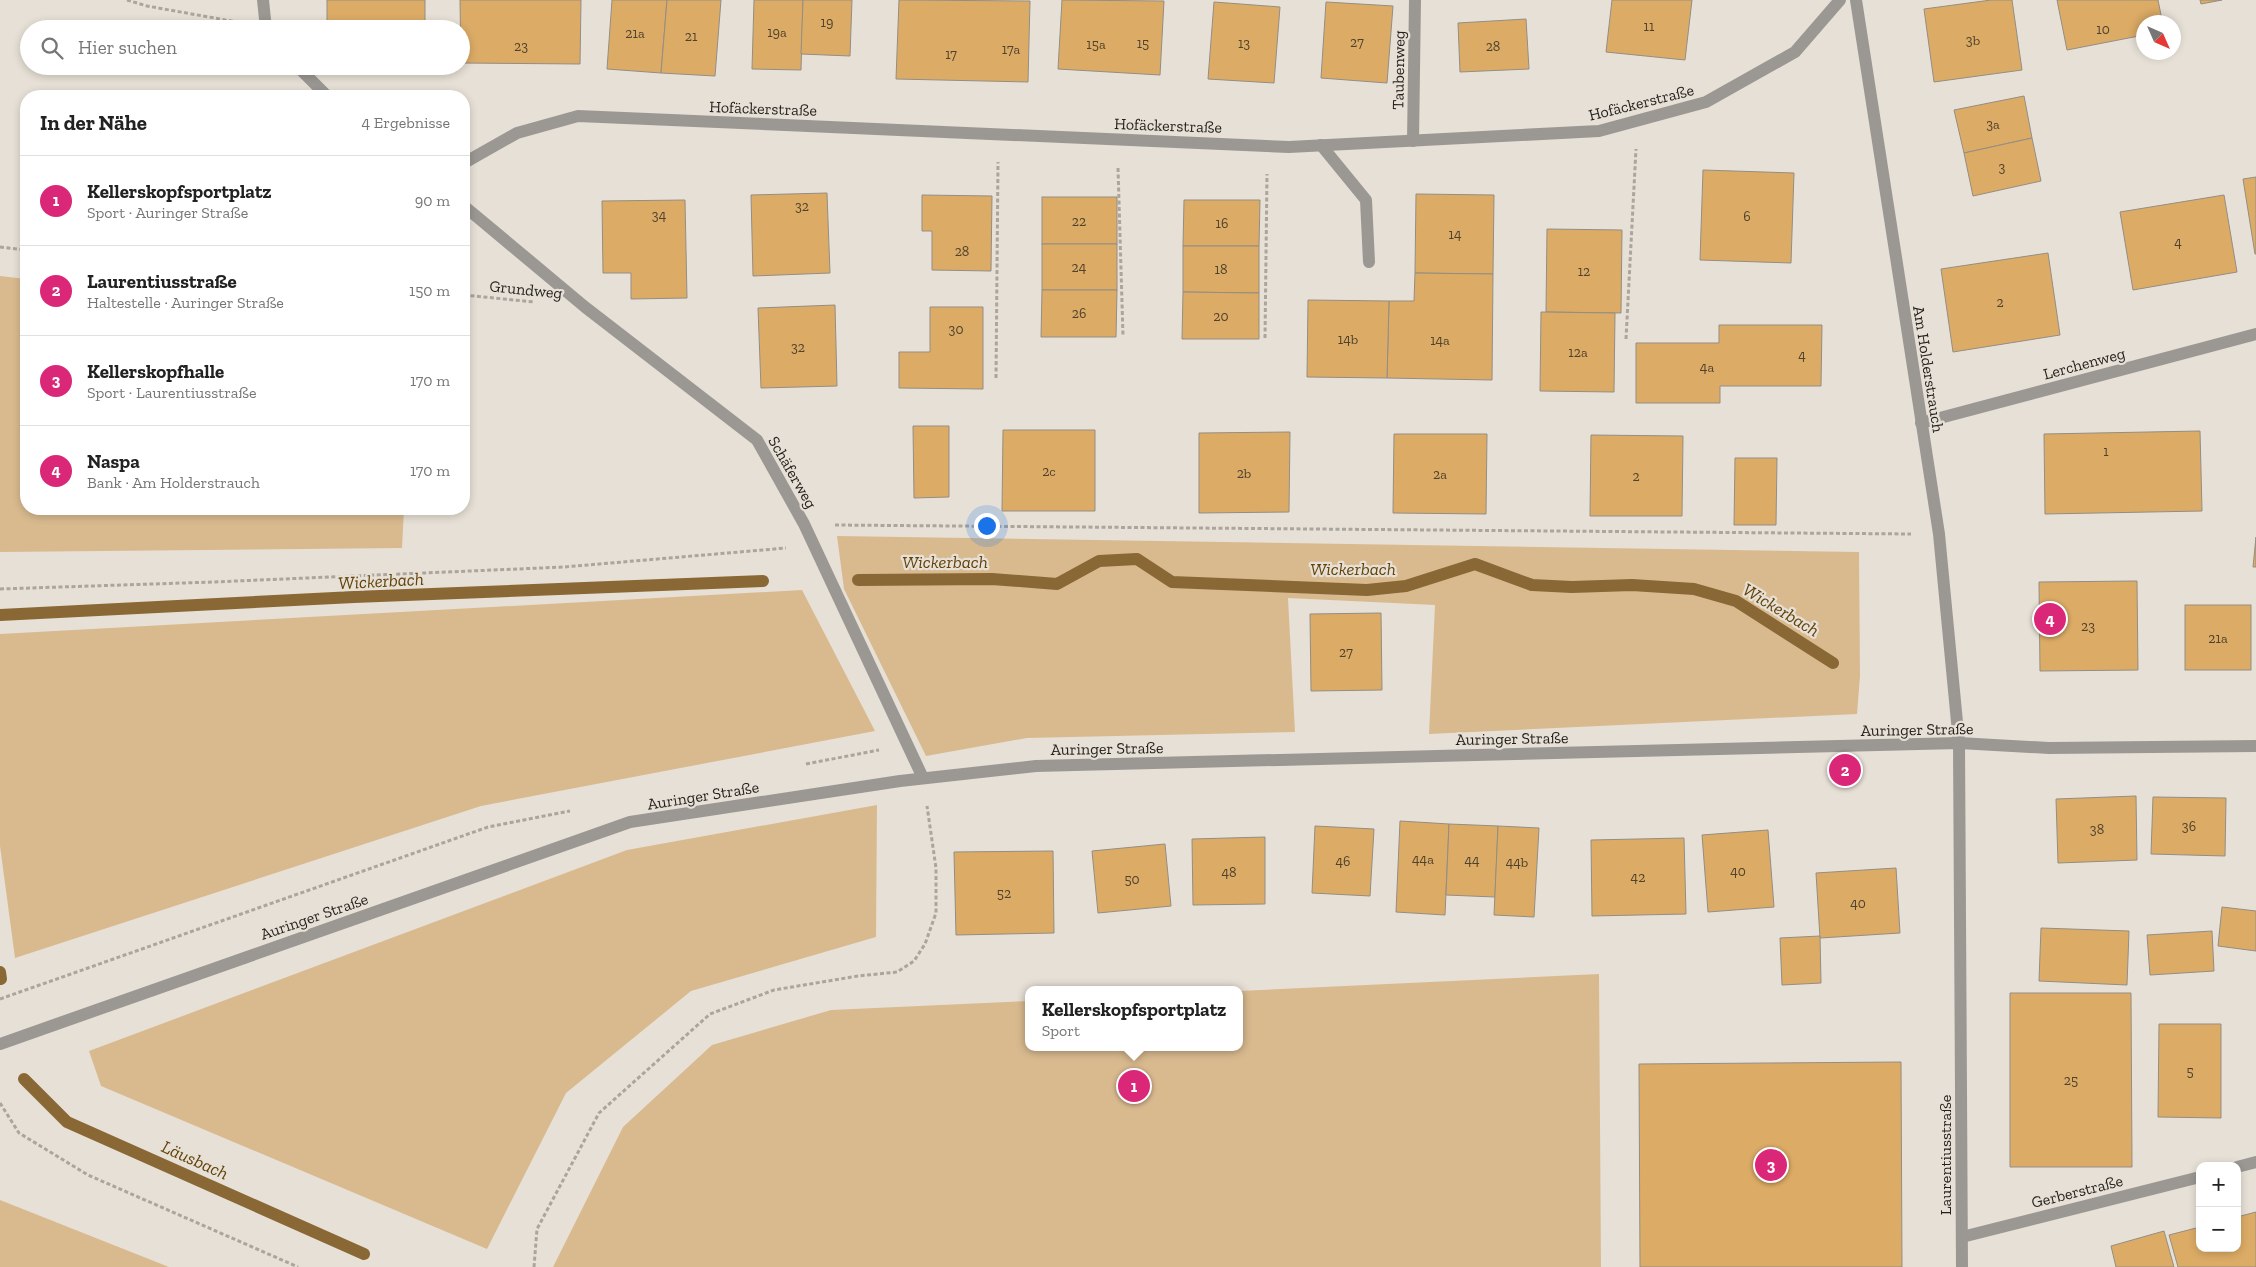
<!DOCTYPE html>
<html lang="de">
<head>
<meta charset="utf-8">
<style>
  body { margin:0; font-family:"Zilla Slab",serif; background:#f2f2f2; color:#222 }
  .controls { position:absolute; right:15px; bottom:15px; display:grid; overflow:hidden; border-radius:10px; box-shadow:0 2px 8px #0003 }
  .controls button { width:45px; height:45px; display:grid; place-items:center; padding:0; border:0; border-bottom:1px solid #e0e0e0; background:#fff; color:#222; font:25px sans-serif }
  .compass { position:absolute; left:2136px; top:15px; width:45px; height:45px; border-radius:50%; background:#fff; box-shadow:0 2px 8px #0003; rotate:135deg }
  .you { position:absolute; left:986px; top:525px; width:18px; height:18px; margin:-12px; border:4px solid #fff; border-radius:50%; background:#1a73e8; box-shadow:0 0 0 8px #1a73e833 }
  .badge { display:grid; place-items:center; width:32px; height:32px; border-radius:50%; background:#db2777; color:#fff; font-size:16px; font-weight:700 }
  .pin { position:absolute; translate:-50% -50%; border:2px solid #fff; box-shadow:0 1px 5px #0006 }
  .popup { position:absolute; left:1025px; top:986px; width:218px; height:65px; box-sizing:border-box; display:grid; place-content:center; border-radius:10px; background:#fff; filter:drop-shadow(0 1px 4px #0005); font-size:16px; white-space:nowrap; color:#767676 }
  .popup b { font-size:19px; color:#222 }
  .popup::after { content:''; position:absolute; left:50%; top:100%; margin-left:-10px; border:10px solid transparent; border-top-color:#fff }
  .list { margin:0; padding:0; list-style:none }
  h2 { display:flex; justify-content:space-between; align-items:center; height:65px; margin:0; padding:0 20px; font-size:21px }
  h2 small { font-size:16px; font-weight:400; color:#767676 }
  .list li { display:grid; grid-template-columns:32px 1fr auto; gap:15px; align-items:center; box-sizing:border-box; height:90px; padding:0 20px; border-top:1px solid #e0e0e0 }
  .list b { display:block; font-size:19px; white-space:nowrap }
  .list p { margin:0; font-size:16px; white-space:nowrap; color:#767676 }
  .list em { font-size:16px; font-style:normal; color:#767676 }
  .icon { flex:none; width:28px; height:28px; fill:none; stroke:currentColor; stroke-width:2; stroke-linecap:round; stroke-linejoin:round }
  .map { position:relative; flex:none; width:2256px; height:1267px; overflow:hidden }
  .search { position:absolute; background:#fff; box-shadow:0 2px 8px #0003; left:20px; top:20px; width:450px; height:55px; display:flex; align-items:center; gap:12px; box-sizing:border-box; padding:0 18px; border-radius:28px; color:#767676; font-size:19px }
  .panel { position:absolute; background:#fff; box-shadow:0 2px 8px #0003; left:20px; top:90px; width:450px; height:425px; border-radius:20px }
  .map>svg:first-child { display:block }
  .green { fill:#d9ba8f }
  .lines { fill:none; stroke-linecap:round; stroke-linejoin:round }
  .stream { stroke:#896835; stroke-width:12 }
  .building { fill:#dcac66; stroke:#948d84 }
  .path { stroke:#aba59d; stroke-width:3; stroke-dasharray:4 2.5; stroke-linecap:butt }
  .minor { stroke:#9b9894; stroke-width:12 }
  .labels { text-anchor:middle; stroke-width:4.5; stroke-linejoin:round; paint-order:stroke }
  .number-label { font-size:14px; fill:#50422e }
  .street-label { font-size:16px; fill:#221f1c; stroke:#e7e0d6 }
  .water-label { font-size:18px; font-style:italic; fill:#63430a; stroke:#e7e0d6 }
</style>
</head>
<body>
<div class="map">
<svg width="2256" height="1267" viewBox="0 0 2256 1267">
  <rect width="100%" height="100%" fill="#e7e0d6"/>
  <g class="green">
    <polygon points="0,276 26,279 26,509 404,509 402,548 0,552"/>
    <polygon points="837,536 1859,552 1860,676 1857,714 1429,734 1435,605 1288,598 1295,732 1027,738 926,756 844,589"/>
    <polygon points="802,590 875,731 481,806 15,958 0,846 0,634"/>
    <polygon points="877,805 876,937 691,991 566,1093 487,1249 101,1086 89,1051 627,850"/>
    <polygon points="1599,974 1601,1267 553,1267 623,1127 712,1045 831,1010 1029,1001 1029,1047 1239,1047 1239,991"/>
    <polygon points="0,1200 169,1267 0,1267"/>
  </g>
  <g class="lines">
    <g class="stream">
      <polyline points="858,580 992,579 1057,584 1099,561 1137,559 1172,582 1367,590 1406,586 1475,564 1532,585 1572,587 1632,585 1694,589 1736,601 1833,663"/>
      <polyline points="0,615 354,597 763,581"/>
      <polyline points="0,972 1,979"/>
      <polyline points="24,1079 67,1122 364,1254"/>
    </g>
  </g>
  <g class="building">
    <rect x="327" y="0" width="98" height="29"/>
    <polygon points="460,0 581,0 580,64 461,63"/>
    <polygon points="612,0 667,0 661,73 607,69"/>
    <polygon points="667,0 721,0 715,76 661,73"/>
    <polygon points="754,0 803,0 801,70 752,69"/>
    <polygon points="803,0 852,0 850,56 801,54"/>
    <polygon points="899,0 1030,1 1028,82 896,79"/>
    <polygon points="1062,0 1164,1 1160,75 1058,69"/>
    <polygon points="1612,0 1692,0 1685,60 1606,52"/>
    <polygon points="1991,0 2012,0 2022,70 1934,82 1924,9"/>
    <polygon points="2057,0 2158,0 2162,20 2144,22 2144,35 2067,50"/>
    <polygon points="2200,0 2222,0 2201,4"/>
    <polygon points="1214,2 1280,7 1274,83 1208,79"/>
    <polygon points="1326,2 1393,6 1387,83 1321,78"/>
    <polygon points="1526,19 1529,69 1460,72 1458,23"/>
    <polygon points="2024,96 2032,138 1964,153 1954,110"/>
    <polygon points="2032,138 2041,181 1973,196 1964,153"/>
    <polygon points="1703,170 1794,173 1791,263 1700,260"/>
    <polygon points="2256,177 2256,254 2255,254 2243,179"/>
    <polygon points="827,193 830,273 753,276 751,195"/>
    <polygon points="1416,194 1494,195 1493,274 1415,273"/>
    <polygon points="922,195 992,196 991,271 932,270 932,231 922,231"/>
    <polygon points="2224,195 2237,272 2133,290 2120,212"/>
    <rect x="1042" y="197" width="75" height="47"/>
    <polygon points="685,200 687,298 631,299 631,273 603,273 602,201"/>
    <polygon points="1184,200 1260,200 1259,246 1183,246"/>
    <polygon points="1547,229 1622,230 1621,313 1546,312"/>
    <rect x="1042" y="244" width="75" height="46"/>
    <polygon points="1183,246 1259,246 1259,293 1183,292"/>
    <polygon points="2048,253 2060,335 1953,352 1941,269"/>
    <polygon points="1415,273 1493,274 1492,380 1387,378 1389,301 1414,301"/>
    <polygon points="1042,290 1117,290 1116,337 1041,337"/>
    <polygon points="1183,292 1259,293 1259,339 1182,339"/>
    <polygon points="1308,300 1389,301 1387,378 1307,377"/>
    <polygon points="835,305 837,386 761,388 758,308"/>
    <polygon points="930,307 983,307 983,389 899,388 899,352 930,352"/>
    <polygon points="1541,312 1615,313 1614,392 1540,391"/>
    <polygon points="1719,325 1822,325 1821,386 1720,386 1720,403 1636,403 1636,343 1719,343"/>
    <polygon points="913,426 949,426 949,497 914,498"/>
    <polygon points="1003,430 1095,430 1095,511 1002,511"/>
    <polygon points="2200,431 2202,511 2045,514 2044,434"/>
    <polygon points="1290,432 1289,512 1199,513 1199,433"/>
    <polygon points="1394,434 1487,434 1486,514 1393,513"/>
    <polygon points="1591,435 1683,436 1682,516 1590,516"/>
    <polygon points="1735,458 1777,458 1776,525 1734,525"/>
    <polygon points="2256,537 2256,567 2253,567"/>
    <polygon points="2137,581 2138,670 2040,671 2039,582"/>
    <rect x="2185" y="605" width="66" height="65"/>
    <polygon points="1381,613 1382,690 1311,691 1310,614"/>
    <polygon points="2136,796 2137,860 2058,863 2056,799"/>
    <polygon points="2153,797 2226,798 2225,856 2151,854"/>
    <polygon points="1400,821 1449,824 1445,915 1396,912"/>
    <polygon points="1449,824 1498,826 1495,897 1446,895"/>
    <polygon points="1315,826 1374,829 1370,896 1312,893"/>
    <polygon points="1498,826 1539,828 1534,917 1494,915"/>
    <polygon points="1768,830 1774,907 1708,912 1702,835"/>
    <polygon points="1265,837 1265,904 1193,905 1192,839"/>
    <polygon points="1684,838 1686,914 1592,916 1591,840"/>
    <polygon points="1165,844 1171,906 1098,913 1092,851"/>
    <polygon points="1053,851 1054,933 956,935 954,852"/>
    <polygon points="1896,868 1900,933 1820,938 1816,873"/>
    <polygon points="2222,907 2256,911 2256,951 2218,946"/>
    <polygon points="2041,928 2129,931 2127,985 2039,981"/>
    <polygon points="2212,931 2214,971 2150,975 2147,935"/>
    <polygon points="1820,936 1821,983 1782,985 1780,938"/>
    <polygon points="2010,993 2131,993 2132,1167 2010,1167"/>
    <polygon points="2159,1024 2221,1024 2221,1118 2158,1117"/>
    <polygon points="1901,1062 1902,1267 1640,1267 1639,1064"/>
    <polygon points="2256,1212 2256,1267 2178,1267 2169,1235 2200,1227 2200,1248 2237,1248 2237,1217"/>
    <polygon points="2164,1231 2174,1267 2116,1267 2111,1246"/>
  </g>
  <g class="lines">
    <g class="path">
      <polyline points="127,0 147,6 237,22"/>
      <polyline points="1118,168 1123,336"/>
      <polyline points="0,247 26,250"/>
      <polyline points="464,295 534,302"/>
      <polyline points="1265,338 1267,174"/>
      <polyline points="1626,339 1636,149"/>
      <polyline points="996,378 998,162"/>
      <polyline points="835,525 1911,534"/>
      <polyline points="0,589 213,582 564,567 786,548"/>
      <polyline points="806,764 879,750"/>
      <polyline points="0,999 488,827 570,811"/>
      <polyline points="0,1103 19,1133 88,1175 298,1267"/>
      <polyline points="534,1267 537,1229 599,1113 710,1014 774,990 858,976 897,972 914,961 925,944 936,913 936,868 927,806"/>
    </g>
    <g class="minor">
      <polyline points="263,0 266,29"/>
      <polyline points="1856,0 1939,534 1959,743 1962,1267"/>
      <polyline points="297,66 327,96"/>
      <polyline points="1413,141 1415,0"/>
      <polyline points="1321,145 1366,200 1369,262"/>
      <polyline points="464,163 517,133 578,116 1289,147 1599,131 1706,102 1795,52 1840,0"/>
      <polyline points="464,206 585,307 757,440 804,524 923,778"/>
      <polyline points="1921,423 2256,334"/>
      <polyline points="0,1044 630,822 900,781 1036,766 1959,743 2049,748 2256,746"/>
      <polyline points="2237,1167 2256,1162"/>
      <polyline points="1962,1237 2200,1177"/>
    </g>
  </g>
  <g class="labels">
    <g class="number-label">
      <text x="827" y="27">19</text>
      <text x="1649" y="31">11</text>
      <text x="2103" y="34">10</text>
      <text x="777" y="37">19a</text>
      <text x="635" y="38">21a</text>
      <text x="691" y="41">21</text>
      <text x="1973" y="45">3b</text>
      <text x="1357" y="47">27</text>
      <text x="1143" y="48">15</text>
      <text x="1244" y="48">13</text>
      <text x="1096" y="49">15a</text>
      <text x="521" y="51">23</text>
      <text x="1493" y="51">28</text>
      <text x="1011" y="54">17a</text>
      <text x="951" y="59">17</text>
      <text x="1993" y="129">3a</text>
      <text x="2002" y="172">3</text>
      <text x="802" y="211">32</text>
      <text x="659" y="220">34</text>
      <text x="1747" y="221">6</text>
      <text x="1079" y="226">22</text>
      <text x="1222" y="228">16</text>
      <text x="1455" y="239">14</text>
      <text x="2178" y="247">4</text>
      <text x="962" y="256">28</text>
      <text x="1079" y="272">24</text>
      <text x="1221" y="274">18</text>
      <text x="1584" y="276">12</text>
      <text x="2000" y="307">2</text>
      <text x="1079" y="318">26</text>
      <text x="1221" y="321">20</text>
      <text x="956" y="334">30</text>
      <text x="1348" y="344">14b</text>
      <text x="1440" y="345">14a</text>
      <text x="798" y="352">32</text>
      <text x="1578" y="357">12a</text>
      <text x="1802" y="360">4</text>
      <text x="1707" y="372">4a</text>
      <text x="2106" y="456">1</text>
      <text x="1049" y="476">2c</text>
      <text x="1244" y="478">2b</text>
      <text x="1440" y="479">2a</text>
      <text x="1636" y="481">2</text>
      <text x="2088" y="631">23</text>
      <text x="2218" y="643">21a</text>
      <text x="1346" y="657">27</text>
      <text x="2189" y="831">36</text>
      <text x="2097" y="834">38</text>
      <text x="1423" y="864">44a</text>
      <text x="1472" y="865">44</text>
      <text x="1343" y="866">46</text>
      <text x="1517" y="867">44b</text>
      <text x="1738" y="876">40</text>
      <text x="1229" y="877">48</text>
      <text x="1638" y="882">42</text>
      <text x="1132" y="884">50</text>
      <text x="1004" y="898">52</text>
      <text x="1858" y="908">40</text>
      <text x="2190" y="1076">5</text>
      <text x="2071" y="1085">25</text>
    </g>
    <g class="street-label">
      <text transform="translate(1398 70) rotate(-89)" y="6">Taubenweg</text>
      <text transform="translate(1641 102) rotate(-14)" y="6">Hofäckerstraße</text>
      <text transform="translate(763 108) rotate(2)" y="6">Hofäckerstraße</text>
      <text transform="translate(1168 125) rotate(2)" y="6">Hofäckerstraße</text>
      <text transform="translate(526 289) rotate(6)" y="6">Grundweg</text>
      <text transform="translate(2084 363) rotate(-15)" y="6">Lerchenweg</text>
      <text transform="translate(1929 369) rotate(81)" y="6">Am Holderstrauch</text>
      <text transform="translate(793 472) rotate(60)" y="6">Schäferweg</text>
      <text transform="translate(1917 729) rotate(-1)" y="6">Auringer Straße</text>
      <text transform="translate(1512 738) rotate(-1)" y="6">Auringer Straße</text>
      <text transform="translate(1107 748) rotate(-1)" y="6">Auringer Straße</text>
      <text transform="translate(703 795) rotate(-9)" y="6">Auringer Straße</text>
      <text transform="translate(314 916) rotate(-19)" y="6">Auringer Straße</text>
      <text transform="translate(1945 1155) rotate(-90)" y="6">Laurentiusstraße</text>
      <text transform="translate(2077 1191) rotate(-14)" y="6">Gerberstraße</text>
    </g>
    <g class="water-label">
      <text x="945" y="568">Wickerbach</text>
      <text x="1353" y="575">Wickerbach</text>
      <text transform="translate(381 581) rotate(-3)" y="6">Wickerbach</text>
      <text transform="translate(1781 610) rotate(31)" y="6">Wickerbach</text>
      <text transform="translate(195 1160) rotate(24)" y="6">Läusbach</text>
    </g>
  </g>
</svg>
<div class="controls">
<button>+</button>
<button>−</button>
</div>
<svg class="compass" viewBox="-18 -18 36 36"><path d="M0-13l5 13h-10z" fill="#e53935"/><path d="M0 13l5-13h-10z" fill="#767676"/></svg>
<div class="you"></div>
<div class="pin badge" style="left:1134px;top:1086px">1</div>
<div class="popup"><b>Kellerskopfsportplatz</b>Sport</div>
<div class="pin badge" style="left:1845px;top:770px">2</div>
<div class="pin badge" style="left:1771px;top:1165px">3</div>
<div class="pin badge" style="left:2050px;top:619px">4</div>
<div class="search"><svg class="icon" aria-label="search" viewBox="0 0 24 24"><circle cx="10" cy="10" r="6"/><path d="M15 15l6 6"/></svg>Hier suchen</div>
<section class="panel">
<h2>In der Nähe<small>4 Ergebnisse</small></h2>
<ul class="list">
<li><span class="badge">1</span><div><b>Kellerskopfsportplatz</b><p>Sport · Auringer Straße</p></div><em>90 m</em></li>
<li><span class="badge">2</span><div><b>Laurentiusstraße</b><p>Haltestelle · Auringer Straße</p></div><em>150 m</em></li>
<li><span class="badge">3</span><div><b>Kellerskopfhalle</b><p>Sport · Laurentiusstraße</p></div><em>170 m</em></li>
<li><span class="badge">4</span><div><b>Naspa</b><p>Bank · Am Holderstrauch</p></div><em>170 m</em></li>
</ul>
</section>
</div>
</body>
</html>
